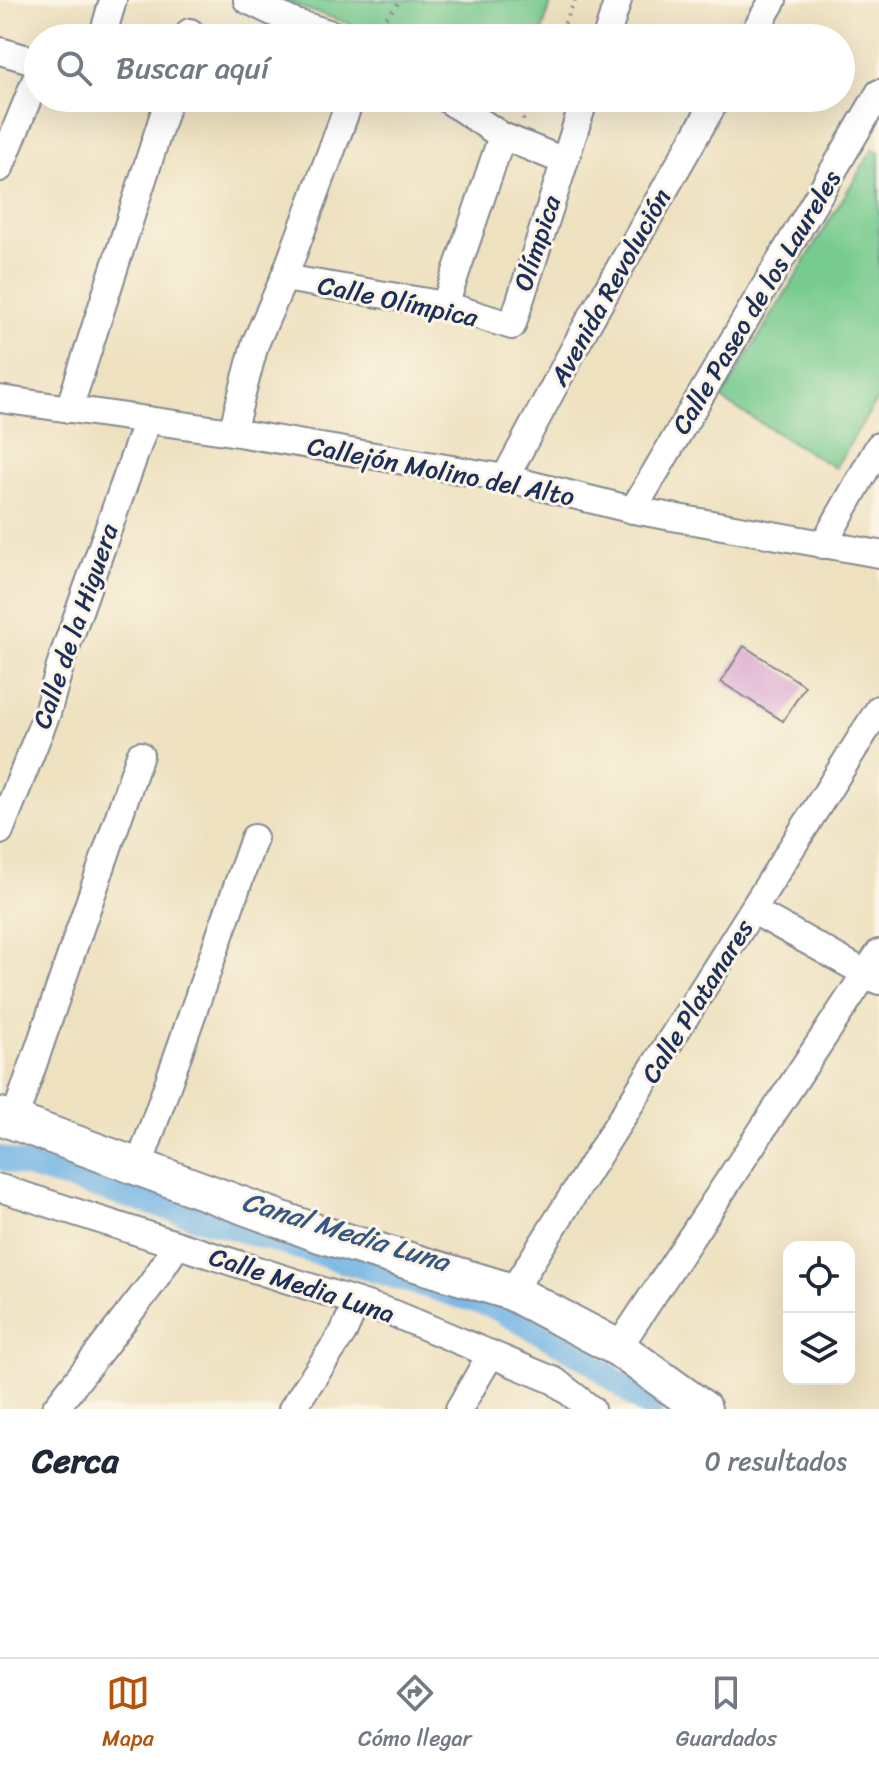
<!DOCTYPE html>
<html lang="es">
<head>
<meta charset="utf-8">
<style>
  body { margin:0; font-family:Sriracha,sans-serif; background:#f2f2f3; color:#1f2937 }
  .controls { position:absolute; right:24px; bottom:24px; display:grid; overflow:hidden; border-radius:16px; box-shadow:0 8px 32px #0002 }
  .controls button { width:72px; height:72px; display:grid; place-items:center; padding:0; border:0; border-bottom:2px solid #e0e1e3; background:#fff; color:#1f2937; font:40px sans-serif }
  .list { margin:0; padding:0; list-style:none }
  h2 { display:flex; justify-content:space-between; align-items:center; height:104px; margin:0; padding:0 32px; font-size:34px }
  h2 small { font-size:26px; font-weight:400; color:#747a83 }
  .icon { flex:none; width:44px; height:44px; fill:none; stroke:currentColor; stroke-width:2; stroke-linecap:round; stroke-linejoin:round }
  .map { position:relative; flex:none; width:879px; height:1409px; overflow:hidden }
  .search { position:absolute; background:#fff; box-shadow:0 8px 32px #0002; left:24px; right:24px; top:24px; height:88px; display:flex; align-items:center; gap:20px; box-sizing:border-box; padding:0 28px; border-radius:44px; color:#747a83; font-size:30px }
  .sheet { height:248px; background:#fff }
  nav { display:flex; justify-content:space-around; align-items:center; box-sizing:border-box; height:112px; border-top:2px solid #e0e1e3; background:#fff; font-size:22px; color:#747a83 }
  nav a { display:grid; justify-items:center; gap:4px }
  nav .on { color:#b45309 }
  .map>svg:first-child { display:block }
  .green { fill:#77cb8f; stroke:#497d76; stroke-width:2 }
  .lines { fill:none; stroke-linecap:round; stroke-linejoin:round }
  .canal { stroke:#70b3e5; stroke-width:24 }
  .building { fill:#d398cf }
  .street-casing { stroke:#84888f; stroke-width:30 }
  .secondary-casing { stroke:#84888f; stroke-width:40 }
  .path { stroke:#84888f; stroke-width:4; stroke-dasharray:2 6; stroke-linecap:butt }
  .street { stroke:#fff; stroke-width:26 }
  .secondary { stroke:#fff; stroke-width:36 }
  .labels { text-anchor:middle; stroke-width:6; stroke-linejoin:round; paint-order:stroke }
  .street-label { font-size:26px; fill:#1b2f5e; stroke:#fcf5e5 }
  .water-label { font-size:28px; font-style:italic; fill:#355786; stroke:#fcf5e5 }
</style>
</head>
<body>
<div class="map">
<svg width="879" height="1409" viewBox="0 0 879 1409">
  <rect width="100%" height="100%" fill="#fcf5e5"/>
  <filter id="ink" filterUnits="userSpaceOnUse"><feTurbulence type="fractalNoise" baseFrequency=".0125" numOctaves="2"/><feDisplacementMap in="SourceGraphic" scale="16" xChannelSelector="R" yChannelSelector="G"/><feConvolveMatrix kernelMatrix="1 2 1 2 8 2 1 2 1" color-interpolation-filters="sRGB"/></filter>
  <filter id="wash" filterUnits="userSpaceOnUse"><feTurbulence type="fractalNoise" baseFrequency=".006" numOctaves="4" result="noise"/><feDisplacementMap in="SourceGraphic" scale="32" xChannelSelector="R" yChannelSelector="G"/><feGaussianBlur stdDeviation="1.8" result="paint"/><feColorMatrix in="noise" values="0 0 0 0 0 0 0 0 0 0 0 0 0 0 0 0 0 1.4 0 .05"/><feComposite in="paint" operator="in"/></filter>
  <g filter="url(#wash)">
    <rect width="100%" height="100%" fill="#eee1c0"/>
    <g class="green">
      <polygon points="279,0 552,0 540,38 392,38"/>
      <polygon points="873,149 879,152 879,396 835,468 721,399"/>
    </g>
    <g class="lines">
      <polyline class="canal" points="0,1158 492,1306 589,1360 651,1409"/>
    </g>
    <g id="blocks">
      <polygon class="building" points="744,646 805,686 783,721 721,682"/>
    </g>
  </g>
  <g filter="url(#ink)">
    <use href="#blocks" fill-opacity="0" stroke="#84888f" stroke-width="2"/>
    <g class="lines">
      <defs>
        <g id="street">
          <polyline points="247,0 293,22 344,38"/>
          <polyline points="102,38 113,0"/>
          <polyline points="188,38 190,32"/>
          <polyline points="606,38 618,0"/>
          <polyline points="751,38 773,0"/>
          <polyline points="0,51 38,62"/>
          <polyline points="445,98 502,136 564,161"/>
          <polyline points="0,168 38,74"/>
          <polyline points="284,278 445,305 512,326 585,98"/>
          <polyline points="445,305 502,136"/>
          <polyline points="0,399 232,432 505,478 633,510 879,554"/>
          <polyline points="69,409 169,98"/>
          <polyline points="232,432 255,344 284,278 351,98"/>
          <polyline points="505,478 583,332 717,98"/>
          <polyline points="633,510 879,93"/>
          <polyline points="823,545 879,446"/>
          <polyline points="0,831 47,713 63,656 147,420"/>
          <polyline points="754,911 879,981"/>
          <polyline points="14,1120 140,755"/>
          <polyline points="138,1169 254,838"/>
          <polyline points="0,1188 395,1314 555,1381 591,1409"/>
          <polyline points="512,1292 879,709"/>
          <polyline points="618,1348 879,953"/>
          <polyline points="55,1409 151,1285 177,1245"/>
          <polyline points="292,1409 343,1333 357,1302"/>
          <polyline points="459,1409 491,1354"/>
        </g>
        <polyline id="secondary" points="0,1116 320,1234 512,1292 618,1348 703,1409"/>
      </defs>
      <use href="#street" class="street-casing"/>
      <use href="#secondary" class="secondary-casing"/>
      <g class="path">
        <polyline points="375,38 380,24 401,0"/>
        <polyline points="558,38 575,0"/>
        <polyline points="523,120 532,98"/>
      </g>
      <use href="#street" class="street"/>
      <use href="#secondary" class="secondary"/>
    </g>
  </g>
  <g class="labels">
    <g class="street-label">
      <text transform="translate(537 243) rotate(-72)" y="9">Olímpica</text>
      <text transform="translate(610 287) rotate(-61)" y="9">Avenida Revolución</text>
      <text transform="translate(398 301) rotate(12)" y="9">Calle Olímpica</text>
      <text transform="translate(756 302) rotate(-59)" y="9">Calle Paseo de los Laureles</text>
      <text transform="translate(441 471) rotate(11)" y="9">Callejón Molino del Alto</text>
      <text transform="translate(75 626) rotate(-71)" y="9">Calle de la Higuera</text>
      <text transform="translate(697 1001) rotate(-58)" y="9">Calle Platanares</text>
      <text transform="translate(302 1285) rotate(18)" y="9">Calle Media Luna</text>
    </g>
    <g class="water-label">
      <text transform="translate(346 1231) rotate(17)" y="10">Canal Media Luna</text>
    </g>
  </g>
</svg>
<div class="controls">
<button><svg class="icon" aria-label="locate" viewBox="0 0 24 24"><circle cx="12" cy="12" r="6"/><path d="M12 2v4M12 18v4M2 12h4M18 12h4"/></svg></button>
<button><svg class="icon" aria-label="layers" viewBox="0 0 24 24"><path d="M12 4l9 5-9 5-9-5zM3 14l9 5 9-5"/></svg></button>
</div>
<div class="search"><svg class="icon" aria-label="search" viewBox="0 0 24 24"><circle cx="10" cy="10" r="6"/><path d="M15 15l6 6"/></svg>Buscar aquí</div>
</div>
<section class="sheet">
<h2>Cerca<small>0 resultados</small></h2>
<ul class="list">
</ul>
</section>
<nav>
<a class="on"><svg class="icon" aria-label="map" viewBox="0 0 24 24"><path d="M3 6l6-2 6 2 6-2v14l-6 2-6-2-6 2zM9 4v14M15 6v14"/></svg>Mapa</a>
<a><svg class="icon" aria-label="directions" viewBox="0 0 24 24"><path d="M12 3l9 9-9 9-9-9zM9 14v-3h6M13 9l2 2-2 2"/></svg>Cómo llegar</a>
<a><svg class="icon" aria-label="saved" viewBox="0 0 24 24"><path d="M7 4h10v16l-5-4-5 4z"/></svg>Guardados</a>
</nav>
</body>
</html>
